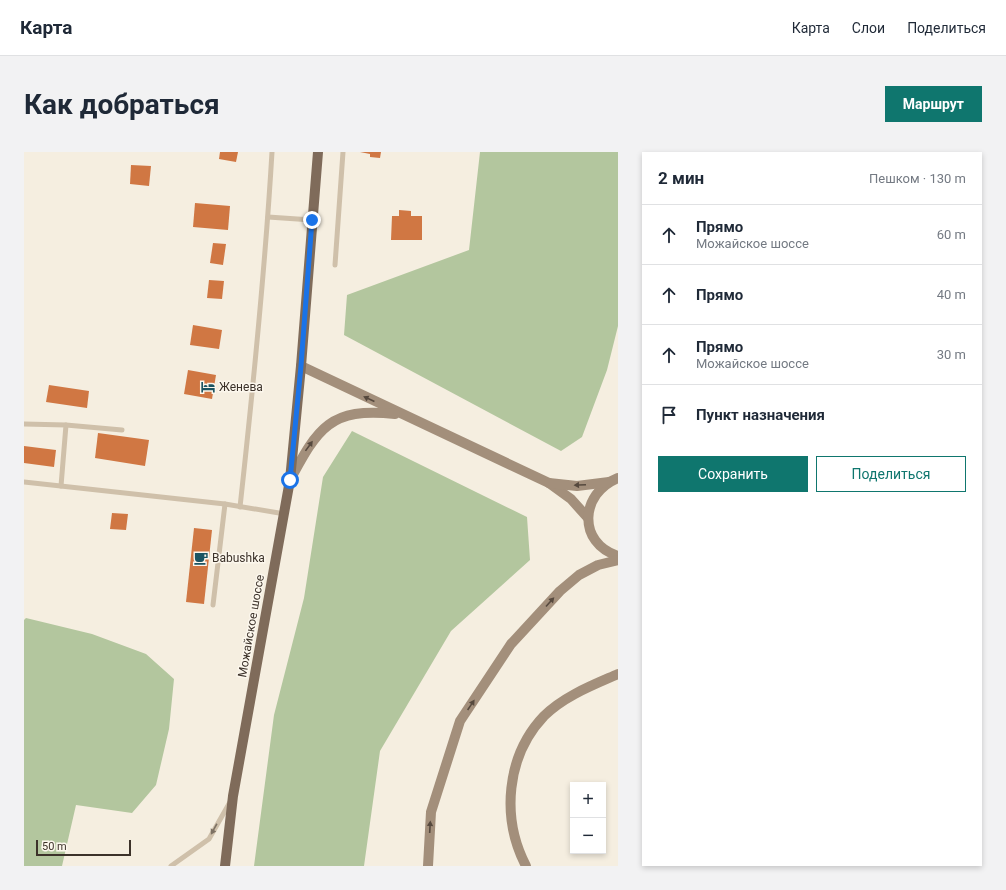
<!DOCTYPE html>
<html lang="ru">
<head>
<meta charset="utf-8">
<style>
  body { margin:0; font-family:Roboto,sans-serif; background:#f2f2f3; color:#1f2937 }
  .controls { position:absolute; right:12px; bottom:12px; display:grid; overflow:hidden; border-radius:0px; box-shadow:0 2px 6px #0003 }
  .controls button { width:36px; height:36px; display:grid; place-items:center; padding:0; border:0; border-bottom:1px solid #e0e1e3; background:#fff; color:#1f2937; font:20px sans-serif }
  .scale { position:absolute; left:12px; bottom:10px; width:95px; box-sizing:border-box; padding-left:4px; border:2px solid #3c322a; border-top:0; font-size:11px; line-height:14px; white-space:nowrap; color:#3c322a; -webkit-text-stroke:3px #fcf7ed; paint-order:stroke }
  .stop { position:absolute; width:12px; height:12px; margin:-9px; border:3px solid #1a73e8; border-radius:50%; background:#fff }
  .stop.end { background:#1a73e8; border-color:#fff; box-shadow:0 1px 4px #0008 }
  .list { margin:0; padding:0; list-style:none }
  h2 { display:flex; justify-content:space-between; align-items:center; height:52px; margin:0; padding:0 16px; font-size:17px }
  h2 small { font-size:13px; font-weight:400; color:#747a83 }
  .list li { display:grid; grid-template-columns:26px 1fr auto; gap:12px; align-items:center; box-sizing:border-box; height:60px; padding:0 16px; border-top:1px solid #e0e1e3 }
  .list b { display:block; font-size:15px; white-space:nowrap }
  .list p { margin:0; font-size:13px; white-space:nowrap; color:#747a83 }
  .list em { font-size:13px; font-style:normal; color:#747a83 }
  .actions { display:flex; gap:8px; padding:12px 16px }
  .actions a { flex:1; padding:9px 0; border:1px solid #0f766e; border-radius:0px; text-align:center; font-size:14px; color:#0f766e }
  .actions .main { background:#0f766e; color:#fff }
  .icon { flex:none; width:22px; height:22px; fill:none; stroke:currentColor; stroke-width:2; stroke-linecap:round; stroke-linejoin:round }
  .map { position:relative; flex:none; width:594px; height:714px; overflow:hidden; border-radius:0px }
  header { display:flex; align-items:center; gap:24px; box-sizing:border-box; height:56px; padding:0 20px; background:#fff; border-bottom:1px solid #e0e1e3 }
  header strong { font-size:19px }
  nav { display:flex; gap:22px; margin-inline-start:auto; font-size:14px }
  .intro { display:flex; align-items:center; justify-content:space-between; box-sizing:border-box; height:96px; padding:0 24px }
  h1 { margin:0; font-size:28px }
  .button { padding:10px 18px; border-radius:0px; background:#0f766e; color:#fff; font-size:14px; font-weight:700 }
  main { display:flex; gap:24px; padding:0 24px }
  aside { flex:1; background:#fff; border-radius:0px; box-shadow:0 2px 6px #0003 }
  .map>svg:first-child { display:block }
  .green { fill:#b3c69e }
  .building { fill:#d07743 }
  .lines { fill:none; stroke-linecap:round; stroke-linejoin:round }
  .service { stroke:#cfc0aa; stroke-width:5 }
  .secondary { stroke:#a38f7b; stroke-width:10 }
  .primary { stroke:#7f6b5a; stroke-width:10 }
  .oneway { fill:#56493e }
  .oneway2 { fill:#7e7264 }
  .route { stroke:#1a73e8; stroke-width:5 }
  .labels { text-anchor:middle; stroke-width:3; stroke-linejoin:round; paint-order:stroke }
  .poi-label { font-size:12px; fill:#3c322a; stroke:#fcf7ed; text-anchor:start }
  .street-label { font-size:12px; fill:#3c322a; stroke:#fcf7ed }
</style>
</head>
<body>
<header>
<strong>Карта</strong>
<nav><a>Карта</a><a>Слои</a><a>Поделиться</a></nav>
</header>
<div class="intro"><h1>Как добраться</h1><a class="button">Маршрут</a></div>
<main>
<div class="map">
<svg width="594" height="714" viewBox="0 0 594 714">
  <rect width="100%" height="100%" fill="#f5eee0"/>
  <g class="green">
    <polygon points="456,0 594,0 594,174 583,218 558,285 537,299 320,183 323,143 445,98"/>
    <polygon points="328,279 503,365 506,408 427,479 356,599 340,714 230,714 250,563 280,446 299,325"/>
    <polygon points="2,466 68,482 122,502 150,527 145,577 132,633 108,661 52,653 38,714 0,714 0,468"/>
  </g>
  <g class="building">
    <polygon points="196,0 214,0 212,10 195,7"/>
    <polygon points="336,0 357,0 356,6 346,5 346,2"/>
    <polygon points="107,13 127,14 125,34 106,32"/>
    <polygon points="171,51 206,54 204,78 169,75"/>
    <polygon points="375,58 387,59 387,64 398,64 398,88 367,88 368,64 375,64"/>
    <polygon points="189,91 202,92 199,113 186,111"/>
    <polygon points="185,128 200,129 198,147 183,146"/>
    <polygon points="169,173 198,178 195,197 166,193"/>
    <polygon points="164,218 192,223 188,247 160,242"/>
    <polygon points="25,233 65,239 63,256 22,250"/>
    <polygon points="74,281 125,288 121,314 71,306"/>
    <polygon points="0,294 32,298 30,315 0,311"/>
    <polygon points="88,361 104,362 102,378 86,377"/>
    <polygon points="170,376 188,378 180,452 162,450"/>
  </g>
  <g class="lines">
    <g class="service">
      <polyline points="244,65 288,68"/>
      <polyline points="311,113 319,0"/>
      <polyline points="0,272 42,273 37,334"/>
      <polyline points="42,273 98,278"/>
      <polyline points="0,330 201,352 261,362"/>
      <path d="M216,355C229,237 241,119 248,0"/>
      <polyline points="189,453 201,352"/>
      <polyline points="147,714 185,687 206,650"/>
    </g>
    <g class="secondary">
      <polyline points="277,214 525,331 547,347 564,366"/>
      <path d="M594,326C556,341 553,391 594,404"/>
      <path d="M266,328C294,276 306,255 371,262"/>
      <polyline points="525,331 553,334 585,330"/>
      <polyline points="404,714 407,660 436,569 487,492 536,439 555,423 574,413 594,408"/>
      <path d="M502,714C477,666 482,604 520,564C540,544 569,533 594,522"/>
    </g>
    <polyline class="primary" points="201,714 209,644 266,328 277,214 294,0"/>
  </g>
  <defs><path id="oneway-solid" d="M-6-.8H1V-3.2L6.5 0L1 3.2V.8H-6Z"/></defs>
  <g class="oneway">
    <use href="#oneway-solid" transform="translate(345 247) rotate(-155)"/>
    <use href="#oneway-solid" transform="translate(285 294) rotate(-54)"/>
    <use href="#oneway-solid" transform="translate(556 333) rotate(177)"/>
    <use href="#oneway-solid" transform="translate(526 450) rotate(-48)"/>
    <use href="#oneway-solid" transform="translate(447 553) rotate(-56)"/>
    <use href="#oneway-solid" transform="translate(406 675) rotate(-87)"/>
  </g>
  <use class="oneway2" href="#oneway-solid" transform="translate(190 677) rotate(119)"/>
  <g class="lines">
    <polyline class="route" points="266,328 277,214 288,68"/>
  </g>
  <defs>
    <symbol id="hotel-bare" viewBox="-9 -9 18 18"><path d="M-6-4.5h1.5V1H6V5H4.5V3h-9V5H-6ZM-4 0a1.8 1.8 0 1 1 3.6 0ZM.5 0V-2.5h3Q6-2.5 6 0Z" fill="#1b5462" stroke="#fcf7ed" stroke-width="2.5" paint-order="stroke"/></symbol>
    <symbol id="cafe-bare" viewBox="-9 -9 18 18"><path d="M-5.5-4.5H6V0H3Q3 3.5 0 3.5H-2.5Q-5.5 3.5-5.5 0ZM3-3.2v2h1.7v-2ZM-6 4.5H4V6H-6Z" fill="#1b5462" stroke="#fcf7ed" stroke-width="2.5" paint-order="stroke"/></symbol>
  </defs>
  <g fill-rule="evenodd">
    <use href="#hotel-bare" x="174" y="225" width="20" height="20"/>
    <use href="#cafe-bare" x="167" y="396" width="20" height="20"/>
  </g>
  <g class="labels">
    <g class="poi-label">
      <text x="195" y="239">Женева</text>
      <text x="188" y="410">Babushka</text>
    </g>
    <g class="street-label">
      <text transform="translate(227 474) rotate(-80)" y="4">Можайское шоссе</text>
    </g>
  </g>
</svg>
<div class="controls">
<button>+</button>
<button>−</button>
</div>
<div class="scale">50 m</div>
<div class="stop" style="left:266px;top:328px"></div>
<div class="stop end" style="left:288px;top:68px"></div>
</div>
<aside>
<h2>2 мин<small>Пешком · 130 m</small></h2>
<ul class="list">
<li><svg class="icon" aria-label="ahead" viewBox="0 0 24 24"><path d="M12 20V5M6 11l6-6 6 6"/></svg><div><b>Прямо</b><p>Можайское шоссе</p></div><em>60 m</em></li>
<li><svg class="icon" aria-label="ahead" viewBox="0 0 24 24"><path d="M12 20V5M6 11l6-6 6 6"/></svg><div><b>Прямо</b></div><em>40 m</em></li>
<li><svg class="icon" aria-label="ahead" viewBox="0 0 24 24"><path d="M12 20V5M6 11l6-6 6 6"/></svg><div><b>Прямо</b><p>Можайское шоссе</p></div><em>30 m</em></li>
<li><svg class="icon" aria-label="arrive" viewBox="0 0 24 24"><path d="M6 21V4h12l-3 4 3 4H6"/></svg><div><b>Пункт назначения</b></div></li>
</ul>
<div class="actions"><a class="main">Сохранить</a><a>Поделиться</a></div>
</aside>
</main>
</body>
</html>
